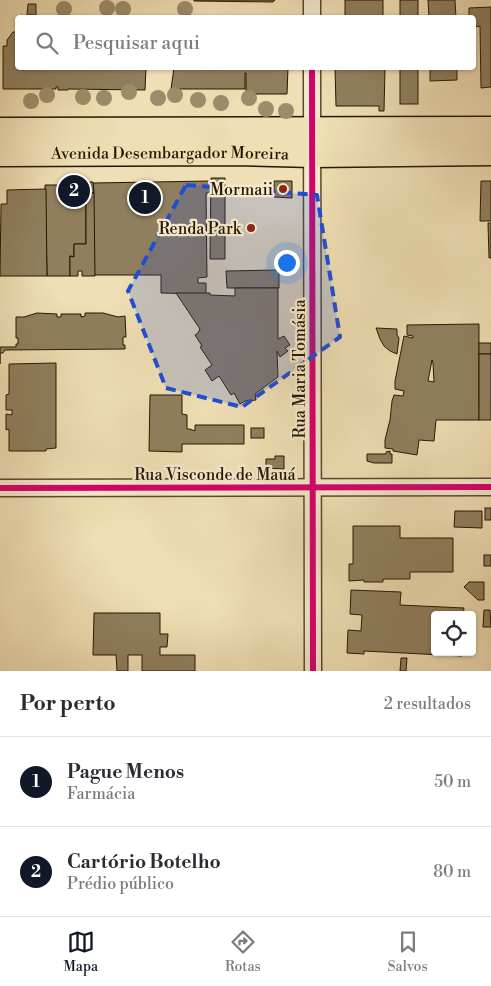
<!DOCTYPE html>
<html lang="pt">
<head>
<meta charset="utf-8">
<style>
  body { margin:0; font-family:"Libre Bodoni",serif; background:#f7f7f7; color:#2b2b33 }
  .controls { position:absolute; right:15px; bottom:15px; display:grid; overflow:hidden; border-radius:5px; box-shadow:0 1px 4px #0004 }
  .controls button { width:45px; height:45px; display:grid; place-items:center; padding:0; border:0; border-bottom:1px solid #e1e1e2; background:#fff; color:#2b2b33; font:25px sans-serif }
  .you { position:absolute; left:286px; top:262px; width:18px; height:18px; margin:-12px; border:4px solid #fff; border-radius:50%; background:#1a73e8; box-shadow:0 0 0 8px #1a73e833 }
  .badge { display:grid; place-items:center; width:32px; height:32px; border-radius:50%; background:#111827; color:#fff; font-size:16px; font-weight:700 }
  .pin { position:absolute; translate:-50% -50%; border:2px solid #fff; box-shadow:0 1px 5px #0006 }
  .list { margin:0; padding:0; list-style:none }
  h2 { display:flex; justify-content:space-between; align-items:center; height:65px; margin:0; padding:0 20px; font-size:21px }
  h2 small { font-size:16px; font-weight:400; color:#7c7c81 }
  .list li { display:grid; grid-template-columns:32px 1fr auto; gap:15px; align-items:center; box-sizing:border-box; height:90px; padding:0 20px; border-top:1px solid #e1e1e2 }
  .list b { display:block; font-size:19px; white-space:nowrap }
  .list p { margin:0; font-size:16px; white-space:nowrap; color:#7c7c81 }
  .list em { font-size:16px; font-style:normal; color:#7c7c81 }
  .icon { flex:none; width:28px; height:28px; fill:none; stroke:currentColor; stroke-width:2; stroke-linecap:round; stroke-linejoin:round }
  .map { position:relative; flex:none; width:491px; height:671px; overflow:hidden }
  .search { position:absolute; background:#fff; box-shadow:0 1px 4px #0004; left:15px; right:15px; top:15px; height:55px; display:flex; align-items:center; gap:12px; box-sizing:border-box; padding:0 18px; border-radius:5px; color:#7c7c81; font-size:19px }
  .sheet { height:245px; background:#fff }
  nav { display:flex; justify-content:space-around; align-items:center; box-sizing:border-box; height:70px; border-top:1px solid #e1e1e2; background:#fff; font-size:14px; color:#7c7c81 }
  nav a { display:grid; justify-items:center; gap:2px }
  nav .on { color:#111827 }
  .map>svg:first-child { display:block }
  .building { fill:#907f5e; stroke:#271601; fill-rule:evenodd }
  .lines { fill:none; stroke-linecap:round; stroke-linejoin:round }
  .minor-casing { stroke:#59482e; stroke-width:19 }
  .primary-casing { stroke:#271601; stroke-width:29 }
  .minor { stroke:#f5eace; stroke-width:16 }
  .primary { stroke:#f0dfb4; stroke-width:26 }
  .cycleway-casing { stroke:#f5eace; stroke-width:9 }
  .cycleway { stroke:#d6006c; stroke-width:6 }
  .tree { fill:#9d8c6a }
  .marked { fill:#1d4ed8; fill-opacity:0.2; stroke:#1d4ed8; stroke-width:4; stroke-dasharray:10 6; stroke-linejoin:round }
  .poi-dot { fill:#8f2418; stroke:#f5eace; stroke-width:2 }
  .labels { text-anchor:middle; stroke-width:4.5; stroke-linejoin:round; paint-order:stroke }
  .street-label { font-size:16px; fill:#271601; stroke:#f5eace }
  .poi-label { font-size:16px; fill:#271601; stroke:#f5eace; text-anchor:end }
</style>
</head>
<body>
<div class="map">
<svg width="491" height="671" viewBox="0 0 491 671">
  <rect width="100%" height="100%" fill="#f0dfb4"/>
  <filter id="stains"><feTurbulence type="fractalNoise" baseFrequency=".004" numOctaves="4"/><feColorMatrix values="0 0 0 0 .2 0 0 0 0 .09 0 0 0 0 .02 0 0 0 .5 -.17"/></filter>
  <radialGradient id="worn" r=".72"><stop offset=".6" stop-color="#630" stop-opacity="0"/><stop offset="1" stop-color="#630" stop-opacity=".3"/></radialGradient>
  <g class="building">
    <polygon points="194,0 275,0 273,2 194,1"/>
    <rect x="345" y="0" width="38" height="16"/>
    <rect x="400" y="0" width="18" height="18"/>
    <polygon points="428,0 455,0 456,18 429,18"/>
    <polygon points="28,4 36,4 36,15 27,15"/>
    <polygon points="491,7 491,87 481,88 480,26 474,27 474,18 469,18 469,8"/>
    <polygon points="13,32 18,32 18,68 146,68 145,90 68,89 68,90 58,90 58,87 56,87 56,89 3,89 3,46 7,46 7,40"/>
    <polygon points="174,68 288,68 287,94 246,94 246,73 245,73 245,89 171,89"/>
    <polygon points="335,68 385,68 384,111 379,111 379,106 336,106"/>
    <rect x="400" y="68" width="18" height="36"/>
    <polygon points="430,68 457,68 457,80 430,81"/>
    <polygon points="211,178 225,178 225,259 210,259"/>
    <polygon points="211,181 211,193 206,193 207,277 198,278 198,283 206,283 206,294 161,293 161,275 94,275 93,183"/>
    <polygon points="274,181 292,181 292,198 274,197"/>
    <polygon points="481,181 491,181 491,221 480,221"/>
    <polygon points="70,182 93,182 94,193 86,193 86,244 74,244 74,257 70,256 70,276 47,276 45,185 70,185"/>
    <polygon points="46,189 47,276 0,276 1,204 7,204 7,190"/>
    <polygon points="86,193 94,193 95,276 82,276 82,271 78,271 78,276 70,276 70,256 74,257 74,244 86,244"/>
    <polygon points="488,223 491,223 491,258 489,258"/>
    <polygon points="279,270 279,288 227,288 226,271"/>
    <polygon points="235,288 278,288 278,339 284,336 290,345 285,348 288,351 280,357 277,351 278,377 255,394 256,400 245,401 240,404 234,393 231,395 219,376 212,381 205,370 212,365 200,347 202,346 195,335 198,333 200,329 176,293 210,293 210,295 235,296"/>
    <polygon points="37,313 57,314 57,317 61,317 61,314 81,314 81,317 85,316 85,313 103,313 118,317 125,316 126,337 123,337 123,345 125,345 125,349 5,350 3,353 0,353 0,364 0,347 16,347 16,344 18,344 18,338 16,338 16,317 24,317"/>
    <path d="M479,324V420H436L434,441L419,440L417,455L393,451V449L385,448V440L390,420L392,401L394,395L403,396L404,391L395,389V381L404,336L413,338V336L407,335V325ZM432,360L433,363L434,382L428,381Z"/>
    <polygon points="376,328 397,329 397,335 399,338 397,354 390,351 384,346 380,339"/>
    <rect x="479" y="343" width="12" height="11"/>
    <rect x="479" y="354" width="12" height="66"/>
    <polygon points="56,363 56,448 46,449 46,451 9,451 9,429 6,430 6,414 12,415 12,410 6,410 6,395 9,394 9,364"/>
    <polygon points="150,395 182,395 182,414 187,415 187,429 190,429 195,431 195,425 244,425 244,444 182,444 182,452 149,451"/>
    <rect x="251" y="428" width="13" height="10"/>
    <polygon points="390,451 390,454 392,454 392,463 374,463 367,461 367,454 386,454 386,452"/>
    <polygon points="275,456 284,456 284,469 266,468 266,459 275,459"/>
    <rect x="485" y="508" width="6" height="12"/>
    <polygon points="455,511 482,511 482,528 454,527"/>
    <polygon points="353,526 400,526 400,538 453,538 453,572 410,572 410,579 383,579 383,582 364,582 364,580 349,581 349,564 353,564"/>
    <rect x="484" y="555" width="7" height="11"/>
    <polygon points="469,582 484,582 484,600 478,600 464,587"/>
    <polygon points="351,590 401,592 400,605 464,608 463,615 435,615 435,652 462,652 462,656 364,651 364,654 347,653 348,630 361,631 362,615 350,614"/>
    <polygon points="484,610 490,610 491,627 483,627"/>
    <polygon points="94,613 160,613 160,634 168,634 167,647 160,647 160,655 195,655 195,671 142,671 142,655 128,655 128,671 117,671 116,655 93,655"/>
    <polygon points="401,658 407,658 406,671 400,671"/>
  </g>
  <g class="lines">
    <defs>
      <g id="minor">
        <polyline points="312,0 312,18"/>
        <polyline points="312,68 313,671"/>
        <polyline points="0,488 491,487"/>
      </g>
      <g id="primary">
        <polyline points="0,131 491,130"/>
        <path id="s1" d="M0,153L237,152L312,154L491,152"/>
      </g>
    </defs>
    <use href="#minor" class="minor-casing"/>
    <use href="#primary" class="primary-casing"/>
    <use href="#minor" class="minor"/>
    <use href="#primary" class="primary"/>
    <defs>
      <g id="cycleway">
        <polyline points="312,68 313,671"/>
        <polyline points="0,488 491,487"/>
      </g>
    </defs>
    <use href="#cycleway" class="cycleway-casing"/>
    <use href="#cycleway" class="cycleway"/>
  </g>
  <g class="tree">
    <circle cx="107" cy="8" r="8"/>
    <circle cx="64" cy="9" r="8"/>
    <circle cx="123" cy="9" r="8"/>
    <circle cx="185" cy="9" r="8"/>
    <circle cx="129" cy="92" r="8"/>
    <circle cx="47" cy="95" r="8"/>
    <circle cx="175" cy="95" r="8"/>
    <circle cx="83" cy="97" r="8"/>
    <circle cx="104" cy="98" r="8"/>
    <circle cx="158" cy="98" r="8"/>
    <circle cx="249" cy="98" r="8"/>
    <circle cx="198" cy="100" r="8"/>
    <circle cx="31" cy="101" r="8"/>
    <circle cx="221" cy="103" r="8"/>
    <circle cx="266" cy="109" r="8"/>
    <circle cx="286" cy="111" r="8"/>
  </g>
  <path class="marked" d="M186,185L317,195L340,337L242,407L166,388L128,291Z"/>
  <g class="poi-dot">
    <circle cx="283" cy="189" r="5"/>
    <circle cx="251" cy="228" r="5"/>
  </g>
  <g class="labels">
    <g class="street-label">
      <text dy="6" stroke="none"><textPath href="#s1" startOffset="170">Avenida Desembargador Moreira</textPath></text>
      <text transform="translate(299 369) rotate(-90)" y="6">Rua Maria Tomásia</text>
      <text x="215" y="480">Rua Visconde de Mauá</text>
    </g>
    <g class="poi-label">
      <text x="273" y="195">Mormaii</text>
      <text x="241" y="234">Renda Park</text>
    </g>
  </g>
  <rect width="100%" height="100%" filter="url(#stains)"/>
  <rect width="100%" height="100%" fill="url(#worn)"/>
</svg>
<div class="controls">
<button><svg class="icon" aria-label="locate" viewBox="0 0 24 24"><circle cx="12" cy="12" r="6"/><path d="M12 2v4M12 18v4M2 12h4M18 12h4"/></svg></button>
</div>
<div class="you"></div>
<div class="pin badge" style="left:145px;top:198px">1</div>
<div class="pin badge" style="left:74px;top:191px">2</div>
<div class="search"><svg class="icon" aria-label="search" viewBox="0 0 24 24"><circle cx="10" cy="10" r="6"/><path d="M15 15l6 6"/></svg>Pesquisar aqui</div>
</div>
<section class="sheet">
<h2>Por perto<small>2 resultados</small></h2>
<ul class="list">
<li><span class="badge">1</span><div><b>Pague Menos</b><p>Farmácia</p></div><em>50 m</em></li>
<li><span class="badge">2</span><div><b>Cartório Botelho</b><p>Prédio público</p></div><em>80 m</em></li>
</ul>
</section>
<nav>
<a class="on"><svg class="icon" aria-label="map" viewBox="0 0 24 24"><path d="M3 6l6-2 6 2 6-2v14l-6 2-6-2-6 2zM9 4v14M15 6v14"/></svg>Mapa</a>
<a><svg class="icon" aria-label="directions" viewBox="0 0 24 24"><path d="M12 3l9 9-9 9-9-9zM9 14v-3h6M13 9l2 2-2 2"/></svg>Rotas</a>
<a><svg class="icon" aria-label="saved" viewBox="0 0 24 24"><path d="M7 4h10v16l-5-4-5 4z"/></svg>Salvos</a>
</nav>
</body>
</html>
